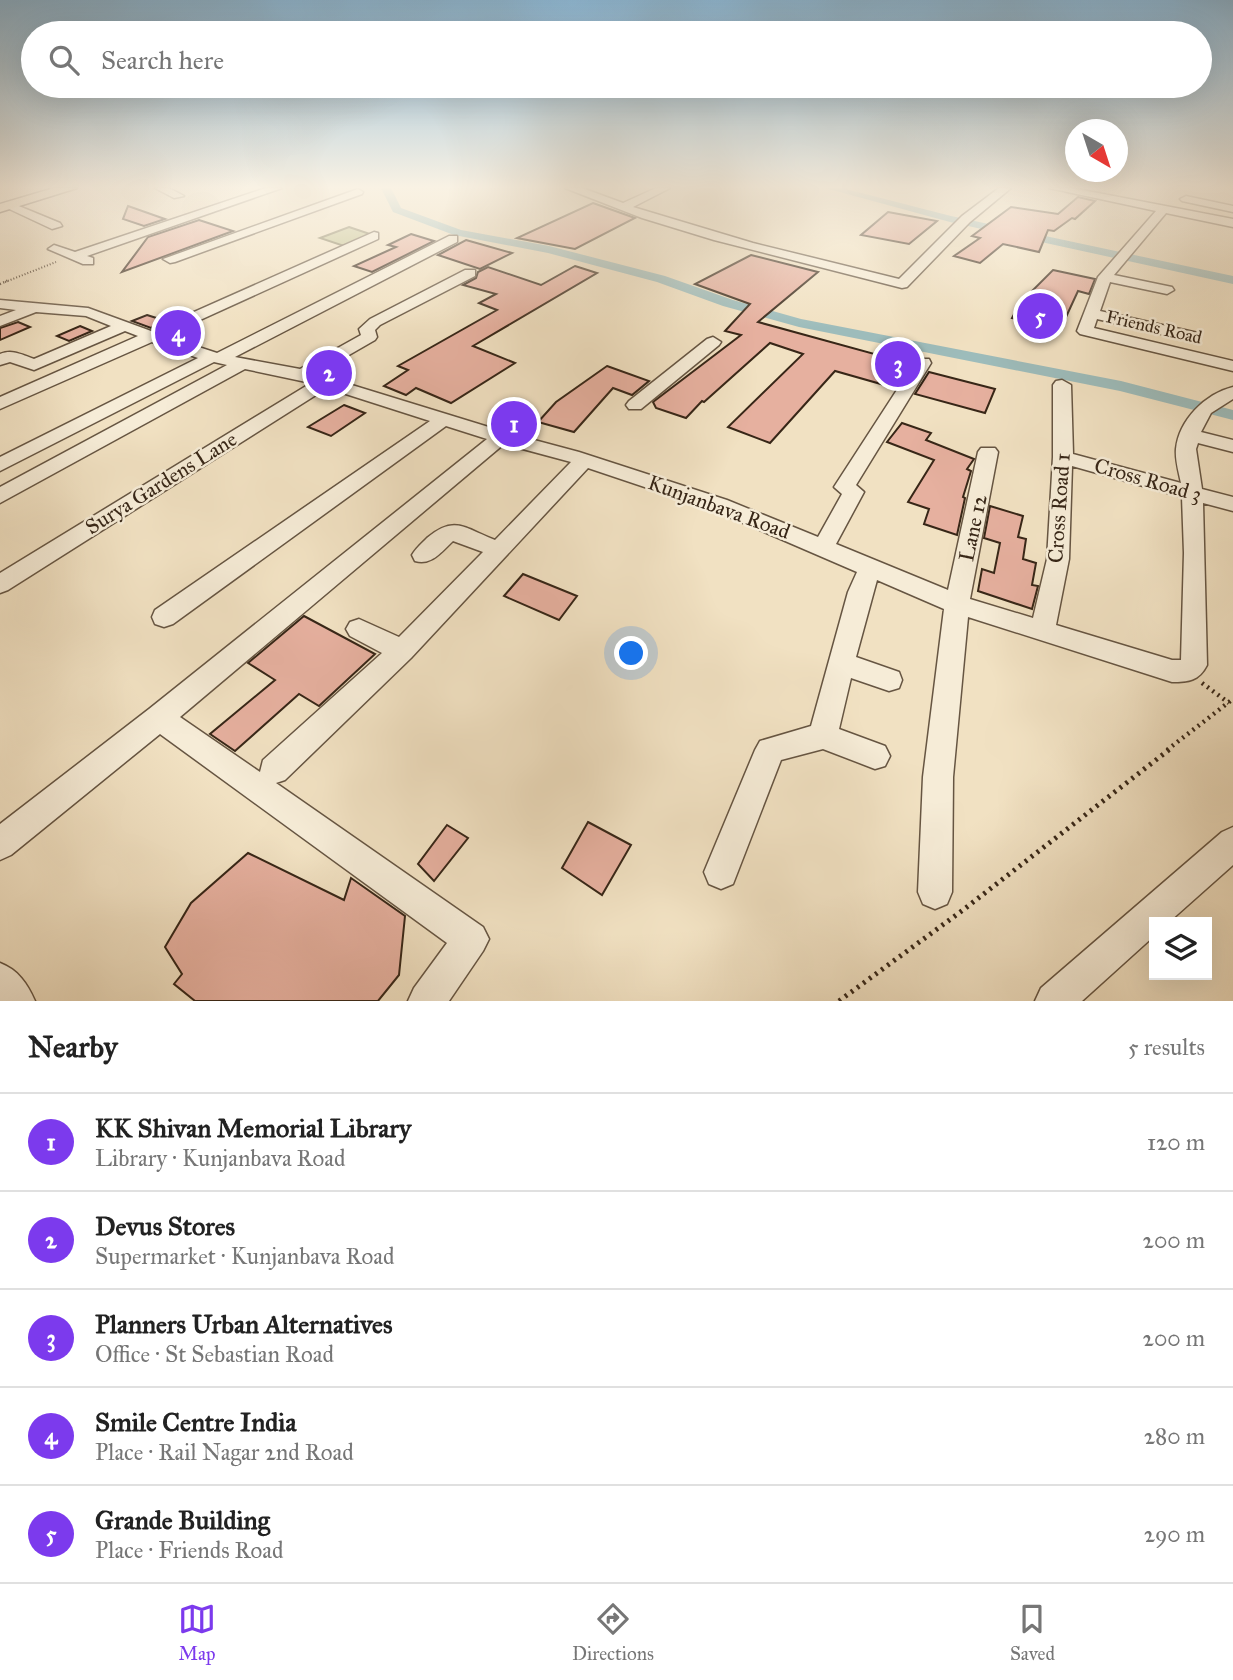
<!DOCTYPE html>
<html lang="en">
<head>
<meta charset="utf-8">
<style>
  body { margin:0; font-family:"IM FELL Great Primer",serif; background:#f6f6f6; color:#222 }
  .controls { position:absolute; right:21px; bottom:21px; display:grid; overflow:hidden; border-radius:0px; box-shadow:0 7px 28px #0002 }
  .controls button { width:63px; height:63px; display:grid; place-items:center; padding:0; border:0; border-bottom:2px solid #e0e0e0; background:#fff; color:#222; font:35px sans-serif }
  .compass { position:absolute; left:1065px; top:119px; width:63px; height:63px; border-radius:50%; background:#fff; box-shadow:0 7px 28px #0002; rotate:141deg }
  .you { position:absolute; left:632px; top:654px; width:24px; height:24px; margin:-18px; border:5px solid #fff; border-radius:50%; background:#1a73e8; box-shadow:0 0 0 10px #1a73e833 }
  .badge { display:grid; place-items:center; width:46px; height:46px; border-radius:50%; background:#7c3aed; color:#fff; font-size:23px; font-weight:700 }
  .pin { position:absolute; translate:-50% -50%; border:4px solid #fff; box-shadow:0 2px 7px #0006 }
  .list { margin:0; padding:0; list-style:none }
  h2 { display:flex; justify-content:space-between; align-items:center; height:91px; margin:0; padding:0 28px; font-size:30px }
  h2 small { font-size:23px; font-weight:400; color:#767676 }
  .list li { display:grid; grid-template-columns:46px 1fr auto; gap:21px; align-items:center; box-sizing:border-box; height:98px; padding:0 28px; border-top:2px solid #e0e0e0 }
  .list b { display:block; font-size:26px; white-space:nowrap }
  .list p { margin:0; font-size:23px; white-space:nowrap; color:#767676 }
  .list em { font-size:23px; font-style:normal; color:#767676 }
  .icon { flex:none; width:38px; height:38px; fill:none; stroke:currentColor; stroke-width:2; stroke-linecap:round; stroke-linejoin:round }
  .map { position:relative; flex:none; width:1233px; height:1001px; overflow:hidden }
  .search { position:absolute; background:#fff; box-shadow:0 7px 28px #0002; left:21px; right:21px; top:21px; height:77px; display:flex; align-items:center; gap:18px; box-sizing:border-box; padding:0 24px; border-radius:38px; color:#767676; font-size:26px }
  .sheet { height:581px; background:#fff }
  nav { display:flex; justify-content:space-around; align-items:center; box-sizing:border-box; height:98px; border-top:2px solid #e0e0e0; background:#fff; font-size:19px; color:#767676 }
  nav a { display:grid; justify-items:center; gap:4px }
  nav .on { color:#7c3aed }
  .map>svg:first-child { display:block }
  .green { fill:#c1c18e; stroke:#7c7452; stroke-width:2 }
  .lines { fill:none; stroke-linecap:round; stroke-linejoin:round }
  .canal { fill:#9dbcbb; fill-rule:evenodd }
  .building { fill:#e6b09f; stroke:#372617; stroke-width:2 }
  .minor-casing { stroke:#665542; stroke-width:3 }
  .major-casing { stroke:#372617; stroke-width:3 }
  .path-far3 { stroke:#372617; stroke-width:2; stroke-dasharray:1 2; stroke-linecap:butt }
  .path-far2 { stroke:#372617; stroke-width:2.5; stroke-dasharray:1 2.5; stroke-linecap:butt }
  .path-far1 { stroke:#372617; stroke-width:4.5; stroke-dasharray:2 4.5; stroke-linecap:butt }
  .path { stroke:#372617; stroke-width:5; stroke-dasharray:2.5 5; stroke-linecap:butt }
  .minor { fill:#f6ecd7; fill-rule:evenodd }
  .major { fill:#f1e1c2; fill-rule:evenodd }
  .labels { text-anchor:middle; stroke-width:5; stroke-linejoin:round; paint-order:stroke }
  .far-street-label { font-size:18px; fill:#372617; stroke:#f6ecd7 }
  .street-label { font-size:21px; fill:#372617; stroke:#f6ecd7 }
</style>
</head>
<body>
<div class="map">
<svg width="1233" height="1001" viewBox="0 0 1233 1001">
  <rect width="100%" height="100%" fill="#f1e1c2"/>
  <filter id="stains"><feTurbulence type="fractalNoise" baseFrequency=".00286" numOctaves="4"/><feColorMatrix values="0 0 0 0 .2 0 0 0 0 .09 0 0 0 0 .02 0 0 0 .5 -.17"/></filter>
  <radialGradient id="worn" r=".72"><stop offset=".6" stop-color="#630" stop-opacity="0"/><stop offset="1" stop-color="#630" stop-opacity=".3"/></radialGradient>
  <polygon class="green" points="349,227 373,235 344,246 320,238"/>
  <g class="lines">
    <g class="canal">
      <polygon points="381,188 391,188 401,208 461,230 549,246 665,276 733,300 801,319 1121,381 1233,410 1233,420 1120,391 799,327 723,306 657,282 548,253 454,235 393,212"/>
      <polygon points="825,188 842,188 951,216 1233,276 1233,284 950,222"/>
    </g>
  </g>
  <g class="building">
    <polygon points="1078,197 1095,201 1075,219 1072,218 1054,231 1048,230 1039,252 1003,244 980,263 954,256 980,238 972,236 1011,207 1058,214"/>
    <polygon points="593,203 635,218 575,249 517,238"/>
    <polygon points="128,206 165,219 144,226 123,219"/>
    <polygon points="888,212 937,221 909,244 861,235"/>
    <polygon points="199,220 233,231 122,272 148,237"/>
    <polygon points="411,234 434,241 372,272 354,266 396,247 388,245"/>
    <polygon points="466,240 512,253 480,269 438,255"/>
    <polygon points="751,255 818,272 758,322 885,357 887,355 913,361 895,388 835,371 770,443 728,427 803,354 770,343 704,402 702,401 686,418 656,408 653,402 741,335 725,331 750,304 695,284"/>
    <polygon points="575,266 597,273 473,346 515,363 451,403 416,388 406,395 384,386 408,370 398,366 497,310 479,303 496,294 463,285 476,278 478,272 488,267 541,285"/>
    <polygon points="1053,270 1095,279 1089,294 1078,291 1060,330 1012,318 1020,303"/>
    <polygon points="147,315 166,321 151,328 132,321"/>
    <polygon points="18,322 30,327 0,340 0,328"/>
    <polygon points="80,326 92,331 69,341 57,336"/>
    <polygon points="607,366 649,381 632,395 613,388 574,432 538,422 556,402"/>
    <polygon points="929,372 995,389 985,413 915,394"/>
    <polygon points="344,405 365,413 331,436 308,427"/>
    <polygon points="902,423 931,433 926,440 974,459 967,469 971,471 963,497 965,498 957,535 924,524 929,509 908,502 934,460 887,442"/>
    <polygon points="990,506 1023,516 1018,537 1026,539 1023,559 1036,563 1032,585 1038,586 1032,609 978,591 982,569 994,573 1000,543 984,538"/>
    <polygon points="523,574 577,596 559,620 504,596"/>
    <polygon points="304,616 375,654 319,706 299,694 235,751 210,734 275,680 248,663"/>
    <polygon points="588,822 631,845 602,895 562,868"/>
    <polygon points="447,825 468,838 434,881 418,864"/>
    <polygon points="248,853 344,900 351,878 405,916 399,975 378,1001 195,1001 174,984 182,974 165,947 191,903"/>
  </g>
  <g class="lines">
    <defs>
      <g id="minor">
        <polygon points="155,188 169,188 184,196 174,198"/>
        <polygon points="266,188 282,188 87,256 93,258 93,264 83,264 48,249 54,245 75,252"/>
        <polygon points="565,188 582,188 623,203 656,188 670,188 633,207 753,243 899,279 962,216 999,188 1011,188 970,222 907,287 902,288 714,240 642,218"/>
        <polygon points="1049,188 1072,188 1233,219 1233,227 1166,213 1114,275 1172,287 1174,290 1167,294 1110,282 1100,311 1198,333 1200,336 1198,339 1192,341 1097,319 1094,328 1233,361 1233,371 1080,334 1077,331 1098,277 1156,211"/>
        <polygon points="358,189 363,192 362,194 175,262 170,263 163,259"/>
        <polygon points="1186,196 1233,206 1233,212 1182,201 1180,199"/>
        <polygon points="9,202 60,223 62,226 52,229 5,207 5,203"/>
        <path d="M374,232L378,233V239L165,336L217,353L449,236H457V242L235,357L300,369L361,335L359,329L370,319L465,270H475V276L380,325L375,330L377,337L375,340L316,374L508,433L579,452L727,500L818,537L842,494L834,487L917,359H929L931,363L856,485L864,492L836,544L948,590L978,452L981,448H995L998,452L970,599L1033,618L1047,559L1053,457V385L1056,381L1062,380L1071,385L1073,454L1181,483C1179,473 1175,460 1176,449C1179,420 1205,394 1233,387V399L1211,413L1201,432L1233,440V452L1198,443L1196,449L1202,489L1233,497V511L1203,503L1207,665C1199,681 1188,682 1172,682L968,617L953,777L952,892L947,904L935,909L923,904L918,892L923,777L944,609L877,580L856,657L899,672L902,680L899,688L889,691L851,678L839,729L885,746L890,756L885,766L875,769L823,749L781,760L733,884L721,889L709,884L704,872L755,750L760,741L811,726L848,592L857,572L713,510L588,468L411,658L285,780L276,783L483,927L489,939L483,951L449,1001H408L414,988L447,943L160,734L11,855L0,860V824L149,709L487,439L446,426L173,624L164,627L155,624L152,617L155,610L430,421L327,388L8,590L0,593V573L311,383L245,369L0,503V487L227,365L214,362L0,471V457L198,358L152,342L0,409V397L138,336L125,331L34,370L10,362L0,365V354C13,349 22,355 34,359L111,326L86,316L36,312L0,326V316L16,310L0,308V300L88,308L151,331ZM504,444L571,462L495,540C464,528 455,515 427,538C421,544 416,548 412,555L415,561C432,566 442,551 453,541L483,552L399,637L359,619L350,622L346,629L350,636L382,653L263,760L260,772L180,717ZM1072,466L1182,497L1184,553L1181,660H1172L1056,625L1069,559Z"/>
        <polygon points="713,337 721,342 719,345 641,409 629,409 626,405 629,401 707,339"/>
        <polygon points="1233,827 1233,865 1169,922 1154,922 1154,936 1082,1001 1035,1001 1041,988 1222,832"/>
        <path d="M0,963C18,970 27,983 35,1001H0Z"/>
      </g>
      <polygon id="major" points="54,188 77,188 0,212 0,204"/>
    </defs>
    <use href="#minor" class="minor-casing"/>
    <use href="#major" class="major-casing"/>
    <polyline class="path-far3" points="5,282 56,262"/>
    <polyline class="path-far2" points="0,284 9,280"/>
    <g class="path-far1">
      <polyline points="1202,683 1229,703"/>
      <polyline points="1167,750 1233,699"/>
    </g>
    <polyline class="path" points="839,1001 963,910 1170,749"/>
    <use href="#minor" class="minor"/>
    <use href="#major" class="major"/>
  </g>
  <linearGradient id="sky" x2="0" y2="1"><stop stop-color="#8ab7d6"/><stop offset="0.57" stop-color="#f9f2e4"/><stop offset="1" stop-color="#f9f2e4" stop-opacity="0"/></linearGradient>
  <rect width="1233" height="328" fill="url(#sky)"/>
  <g class="labels">
    <g class="far-street-label">
      <text transform="translate(1154 327) rotate(13)" y="6">Friends Road</text>
    </g>
    <g class="street-label">
      <text transform="translate(1148 480) rotate(16)" y="7">Cross Road 3</text>
      <text transform="translate(161 483) rotate(-32)" y="7">Surya Gardens Lane</text>
      <text transform="translate(719 507) rotate(20)" y="7">Kunjanbava Road</text>
      <text transform="translate(1059 508) rotate(-86)" y="7">Cross Road 1</text>
      <text transform="translate(973 528) rotate(-78)" y="7">Lane 12</text>
    </g>
  </g>
  <rect width="100%" height="100%" filter="url(#stains)"/>
  <rect width="100%" height="100%" fill="url(#worn)"/>
</svg>
<div class="controls">
<button><svg class="icon" aria-label="layers" viewBox="0 0 24 24"><path d="M12 4l9 5-9 5-9-5zM3 14l9 5 9-5"/></svg></button>
</div>
<svg class="compass" viewBox="-18 -18 36 36"><path d="M0-13l5 13h-10z" fill="#e53935"/><path d="M0 13l5-13h-10z" fill="#767676"/></svg>
<div class="you"></div>
<div class="pin badge" style="left:514px;top:424px">1</div>
<div class="pin badge" style="left:329px;top:373px">2</div>
<div class="pin badge" style="left:898px;top:364px">3</div>
<div class="pin badge" style="left:178px;top:333px">4</div>
<div class="pin badge" style="left:1040px;top:316px">5</div>
<div class="search"><svg class="icon" aria-label="search" viewBox="0 0 24 24"><circle cx="10" cy="10" r="6"/><path d="M15 15l6 6"/></svg>Search here</div>
</div>
<section class="sheet">
<h2>Nearby<small>5 results</small></h2>
<ul class="list">
<li><span class="badge">1</span><div><b>KK Shivan Memorial Library</b><p>Library · Kunjanbava Road</p></div><em>120 m</em></li>
<li><span class="badge">2</span><div><b>Devus Stores</b><p>Supermarket · Kunjanbava Road</p></div><em>200 m</em></li>
<li><span class="badge">3</span><div><b>Planners Urban Alternatives</b><p>Office · St Sebastian Road</p></div><em>200 m</em></li>
<li><span class="badge">4</span><div><b>Smile Centre India</b><p>Place · Rail Nagar 2nd Road</p></div><em>280 m</em></li>
<li><span class="badge">5</span><div><b>Grande Building</b><p>Place · Friends Road</p></div><em>290 m</em></li>
</ul>
</section>
<nav>
<a class="on"><svg class="icon" aria-label="map" viewBox="0 0 24 24"><path d="M3 6l6-2 6 2 6-2v14l-6 2-6-2-6 2zM9 4v14M15 6v14"/></svg>Map</a>
<a><svg class="icon" aria-label="directions" viewBox="0 0 24 24"><path d="M12 3l9 9-9 9-9-9zM9 14v-3h6M13 9l2 2-2 2"/></svg>Directions</a>
<a><svg class="icon" aria-label="saved" viewBox="0 0 24 24"><path d="M7 4h10v16l-5-4-5 4z"/></svg>Saved</a>
</nav>
</body>
</html>
